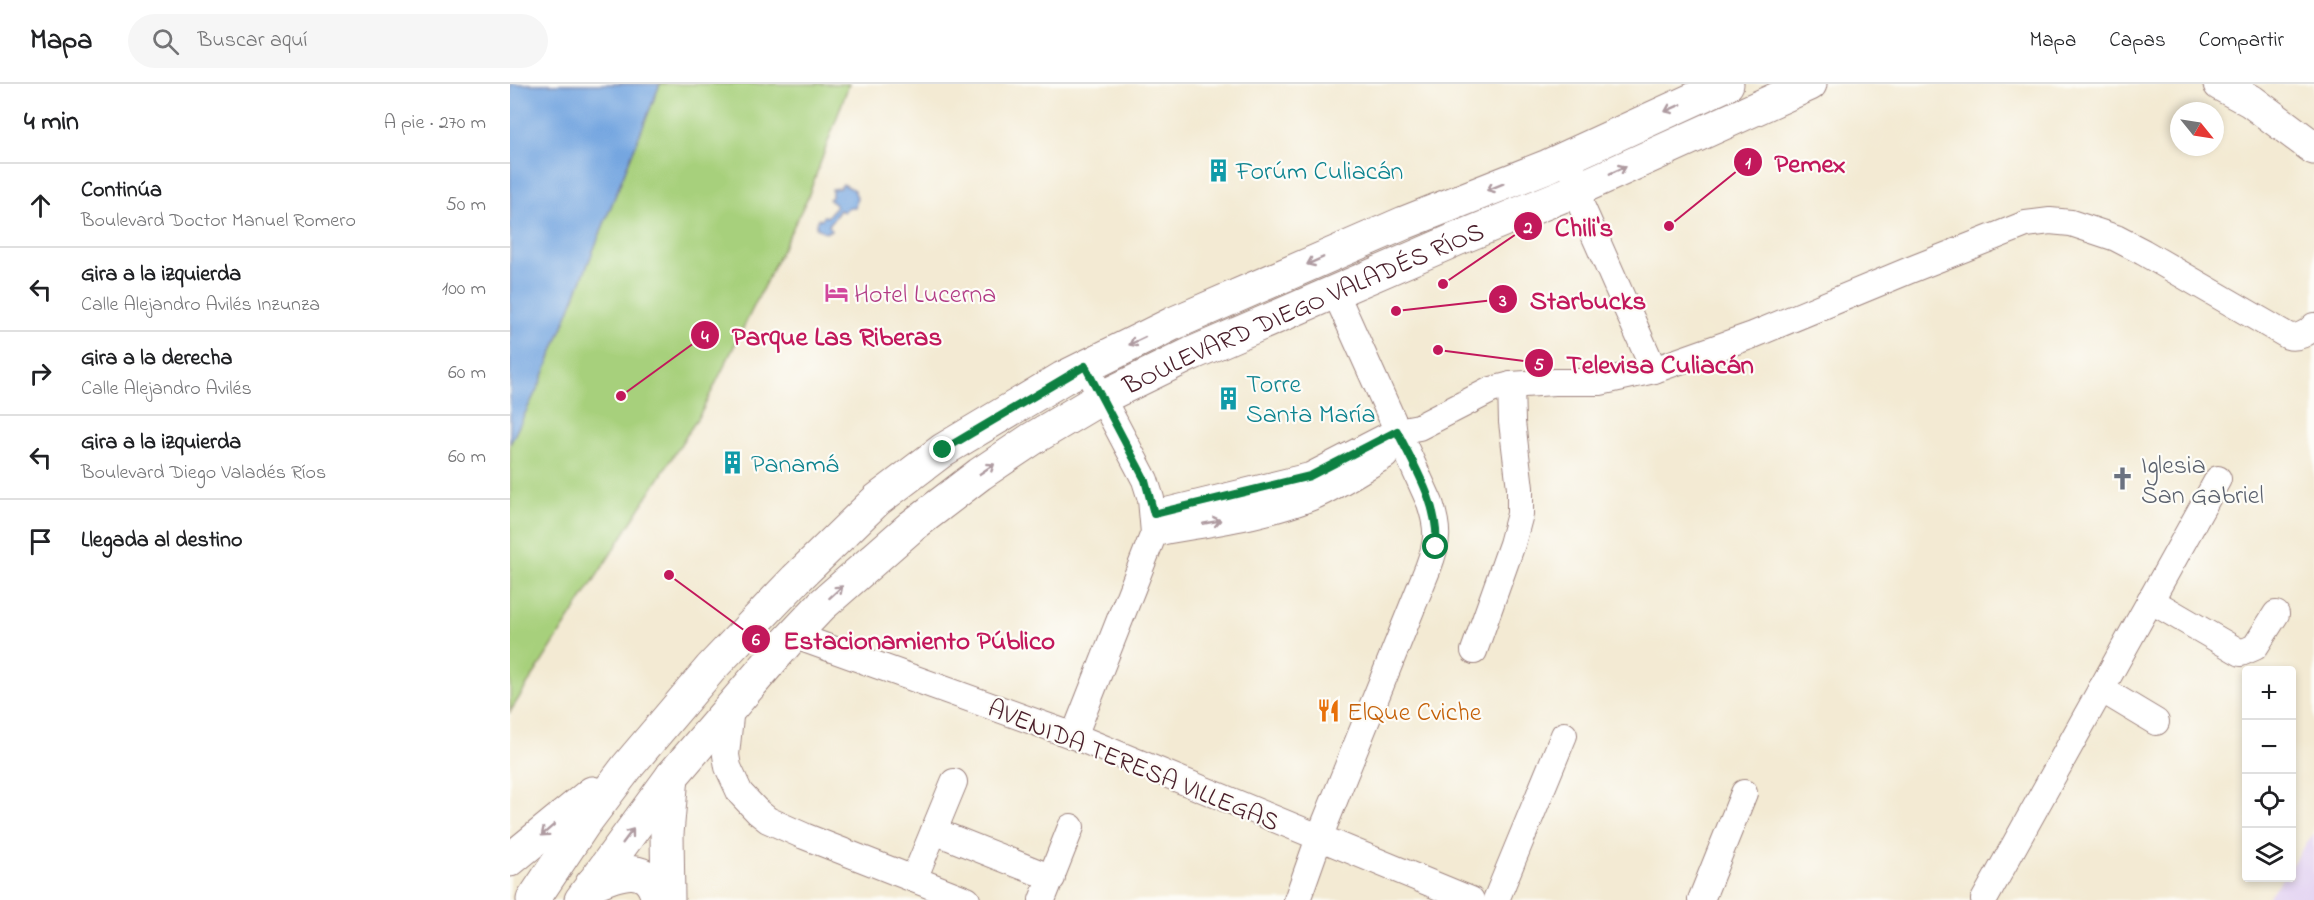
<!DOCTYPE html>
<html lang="es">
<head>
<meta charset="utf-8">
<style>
  body { margin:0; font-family:"Indie Flower",sans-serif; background:#f6f6f6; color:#202124 }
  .controls { position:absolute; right:18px; bottom:18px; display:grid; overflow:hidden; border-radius:6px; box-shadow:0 3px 9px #0003 }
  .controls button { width:54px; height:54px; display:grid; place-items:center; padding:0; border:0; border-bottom:2px solid #e0e0e0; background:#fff; color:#202124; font:30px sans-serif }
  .compass { position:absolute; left:1660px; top:18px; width:54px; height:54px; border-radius:50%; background:#fff; box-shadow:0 3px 9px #0003; rotate:120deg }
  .stop { position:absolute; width:18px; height:18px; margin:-14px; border:4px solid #0b8043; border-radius:50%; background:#fff }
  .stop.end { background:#0b8043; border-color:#fff; box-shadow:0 2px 6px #0008 }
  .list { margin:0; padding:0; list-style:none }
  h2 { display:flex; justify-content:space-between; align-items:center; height:78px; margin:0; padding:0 24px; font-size:26px }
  h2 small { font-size:20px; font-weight:400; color:#757577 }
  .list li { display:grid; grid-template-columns:39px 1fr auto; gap:18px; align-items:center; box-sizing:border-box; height:84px; padding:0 24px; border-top:2px solid #e0e0e0 }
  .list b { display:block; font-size:22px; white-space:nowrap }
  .list p { margin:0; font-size:20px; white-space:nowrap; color:#757577 }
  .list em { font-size:20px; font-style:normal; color:#757577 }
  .icon { flex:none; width:33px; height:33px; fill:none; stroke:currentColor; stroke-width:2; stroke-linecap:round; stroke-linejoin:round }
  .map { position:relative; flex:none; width:1804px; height:816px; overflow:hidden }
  header { display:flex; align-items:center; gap:36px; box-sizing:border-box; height:84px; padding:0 30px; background:#fff; border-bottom:2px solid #e0e0e0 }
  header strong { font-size:28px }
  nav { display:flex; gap:33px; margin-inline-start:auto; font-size:21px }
  .search { width:420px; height:54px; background:#f6f6f6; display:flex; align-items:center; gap:15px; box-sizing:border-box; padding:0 21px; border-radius:33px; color:#757577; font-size:22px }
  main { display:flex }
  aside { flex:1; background:#fff }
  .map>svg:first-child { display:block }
  .built { fill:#e3d3f2 }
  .green { fill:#a7d07b; stroke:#787853; stroke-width:1.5 }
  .water { fill:#75a6e0; stroke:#606286; stroke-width:1.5 }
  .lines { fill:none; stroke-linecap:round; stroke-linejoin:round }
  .minor-casing { stroke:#9e847f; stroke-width:28 }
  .major-casing { stroke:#9e847f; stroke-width:35 }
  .minor { stroke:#fff; stroke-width:26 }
  .major { stroke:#fff; stroke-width:33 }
  .oneway { stroke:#ae9aa0 }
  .route { stroke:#0b8043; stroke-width:8 }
  .labels { text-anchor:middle; stroke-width:4.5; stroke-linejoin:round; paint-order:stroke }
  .culture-label { font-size:26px; fill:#0d838f; stroke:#fdfcf7; text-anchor:start }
  .hotel-label { font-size:26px; fill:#b23c85; stroke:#fdfcf7; text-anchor:start }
  .street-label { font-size:26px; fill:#4a1f2b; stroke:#fdfcf7 }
  .worship-label { font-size:26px; fill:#5b616d; stroke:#fdfcf7; text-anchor:start }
  .food-label { font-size:26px; fill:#c56008; stroke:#fdfcf7; text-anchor:start }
  .leader { fill:none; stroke:#c2185b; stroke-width:2 }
  .callout-dot { fill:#c2185b; stroke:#fdfcf7; stroke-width:2 }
  .mark-label { font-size:18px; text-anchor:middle; font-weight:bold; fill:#fff }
  .callout-label { font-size:27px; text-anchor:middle; font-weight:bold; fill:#c2185b; stroke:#fdfcf7; stroke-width:4.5; stroke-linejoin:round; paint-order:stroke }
</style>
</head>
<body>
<header>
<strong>Mapa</strong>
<div class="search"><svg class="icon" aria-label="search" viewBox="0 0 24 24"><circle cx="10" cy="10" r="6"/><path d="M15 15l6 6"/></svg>Buscar aquí</div>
<nav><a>Mapa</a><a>Capas</a><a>Compartir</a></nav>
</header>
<main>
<aside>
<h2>4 min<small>A pie · 270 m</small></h2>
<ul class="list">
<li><svg class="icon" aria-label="ahead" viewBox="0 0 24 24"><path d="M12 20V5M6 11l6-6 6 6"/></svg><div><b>Continúa</b><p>Boulevard Doctor Manuel Romero</p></div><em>50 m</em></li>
<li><svg class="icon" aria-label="left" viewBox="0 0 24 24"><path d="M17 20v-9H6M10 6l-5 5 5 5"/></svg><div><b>Gira a la izquierda</b><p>Calle Alejandro Avilés Inzunza</p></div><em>100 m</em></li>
<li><svg class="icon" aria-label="right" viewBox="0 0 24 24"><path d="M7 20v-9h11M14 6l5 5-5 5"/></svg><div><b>Gira a la derecha</b><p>Calle Alejandro Avilés</p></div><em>60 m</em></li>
<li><svg class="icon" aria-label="left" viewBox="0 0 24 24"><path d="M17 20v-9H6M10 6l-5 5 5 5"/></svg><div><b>Gira a la izquierda</b><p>Boulevard Diego Valadés Ríos</p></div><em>60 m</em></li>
<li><svg class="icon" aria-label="arrive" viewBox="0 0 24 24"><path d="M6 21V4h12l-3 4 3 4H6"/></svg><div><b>Llegada al destino</b></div></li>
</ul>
</aside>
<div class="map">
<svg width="1804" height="816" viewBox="0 0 1804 816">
  <rect width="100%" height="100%" fill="#fdfcf7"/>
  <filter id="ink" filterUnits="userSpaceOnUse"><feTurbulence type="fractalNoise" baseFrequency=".0167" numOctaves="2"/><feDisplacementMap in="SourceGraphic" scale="12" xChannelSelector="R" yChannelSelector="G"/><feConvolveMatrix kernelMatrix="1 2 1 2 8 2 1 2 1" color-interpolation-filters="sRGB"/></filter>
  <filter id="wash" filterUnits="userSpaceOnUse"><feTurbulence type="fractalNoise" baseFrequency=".008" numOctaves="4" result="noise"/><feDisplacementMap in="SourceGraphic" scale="24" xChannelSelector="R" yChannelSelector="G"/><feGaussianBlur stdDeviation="1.35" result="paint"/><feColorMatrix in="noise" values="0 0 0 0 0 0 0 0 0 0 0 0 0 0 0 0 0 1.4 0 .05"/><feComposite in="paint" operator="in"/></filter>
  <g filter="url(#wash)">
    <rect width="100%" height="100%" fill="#f3ead3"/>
    <polygon class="built" points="1804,749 1804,816 1756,816 1772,794 1782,794 1782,780"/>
    <polygon class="green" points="150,0 339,0 298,113 192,327 0,628 0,360 31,297"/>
    <g class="water">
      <polygon points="0,0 150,0 31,297 0,360"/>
      <polygon points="333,100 344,106 347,113 345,124 337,124 334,128 330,126 319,141 321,146 316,149 306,143 308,135 312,135 314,132 317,133 326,122 319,115 322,113 322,105 330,104"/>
    </g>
  </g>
  <g filter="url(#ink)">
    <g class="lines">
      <defs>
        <g id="minor">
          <polyline points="1063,88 1070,104 1071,121 1144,286"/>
          <path d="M644,430L800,392L887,347L909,343L981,306L1001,301L1044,298H1090L1144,286L1243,251L1400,186L1516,140L1540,137L1561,139L1606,154L1633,168L1778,252C1787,255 1798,249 1804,242"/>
          <path d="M644,449C696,439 753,433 802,413C828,402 850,386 875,372"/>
          <polyline points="1640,516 1731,569 1745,563 1766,530"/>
          <polyline points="283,551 564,652 961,816"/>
          <polyline points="964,567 1002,460 1010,430 1010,404 1002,338 1001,301"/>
          <polyline points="1591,605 1646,638"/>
          <polyline points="221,623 216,671 218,683 230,709 248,728 258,736 294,752 457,816"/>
          <polyline points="564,652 644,449 641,415 635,396 575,282"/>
          <polyline points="424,747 542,794"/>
          <polyline points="404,795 444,698"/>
          <polyline points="532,816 561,743"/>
          <path d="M787,816L809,754L918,484C928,458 929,446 920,419L825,208"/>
          <polyline points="986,816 1054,651"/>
          <polyline points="1191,816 1234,709"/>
          <polyline points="1474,816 1708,395"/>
        </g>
        <g id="major">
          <polyline points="1710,0 1741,17 1804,64"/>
          <polyline points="0,776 82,709"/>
          <path d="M82,800C109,788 140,776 148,816"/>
          <polyline points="23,816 73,741 117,683 201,584 286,495 367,416 433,366 553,294 662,240 894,139 1038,82 1217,0"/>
          <path id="s1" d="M71,816L162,692L277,558L312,521L402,442L470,390L522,355L591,314L681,270L947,155L1057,110L1300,0"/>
          <polyline points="158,816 157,750 162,692"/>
        </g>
      </defs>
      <use href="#minor" class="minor-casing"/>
      <use href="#major" class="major-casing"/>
      <use href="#minor" class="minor"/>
      <use href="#major" class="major"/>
    </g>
    <defs><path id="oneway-shaft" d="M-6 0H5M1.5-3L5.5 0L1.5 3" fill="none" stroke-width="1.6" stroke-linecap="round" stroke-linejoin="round" transform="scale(1.5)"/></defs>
    <g class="oneway">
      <use href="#oneway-shaft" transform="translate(1163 24) rotate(156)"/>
      <use href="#oneway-shaft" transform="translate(1108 86) rotate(-24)"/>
      <use href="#oneway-shaft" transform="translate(985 103) rotate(158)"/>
      <use href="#oneway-shaft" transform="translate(805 177) rotate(156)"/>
      <use href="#oneway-shaft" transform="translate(627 257) rotate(154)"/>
      <use href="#oneway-shaft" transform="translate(477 385) rotate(-34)"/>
      <use href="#oneway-shaft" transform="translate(702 438) rotate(-11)"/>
      <use href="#oneway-shaft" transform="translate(326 508) rotate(-42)"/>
      <use href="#oneway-shaft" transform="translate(38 746) rotate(139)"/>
      <use href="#oneway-shaft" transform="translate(118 752) rotate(-53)"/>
    </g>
  </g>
  <g class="lines" filter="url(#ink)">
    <path class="route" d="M433,366L575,282L635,396L644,430L800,392L887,347C904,382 930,422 926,463"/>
  </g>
  <defs>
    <symbol id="building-bare" viewBox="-9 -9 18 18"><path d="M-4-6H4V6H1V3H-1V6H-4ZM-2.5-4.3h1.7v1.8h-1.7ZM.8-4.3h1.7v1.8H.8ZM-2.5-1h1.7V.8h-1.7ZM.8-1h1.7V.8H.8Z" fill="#0f9aa8" stroke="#fdfcf7" stroke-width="2.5" paint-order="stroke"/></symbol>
    <symbol id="hotel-bare" viewBox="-9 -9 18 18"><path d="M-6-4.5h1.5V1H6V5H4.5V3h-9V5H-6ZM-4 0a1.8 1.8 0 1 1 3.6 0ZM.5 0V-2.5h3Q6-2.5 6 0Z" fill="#d1479c" stroke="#fdfcf7" stroke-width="2.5" paint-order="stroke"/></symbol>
    <symbol id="church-bare" viewBox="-9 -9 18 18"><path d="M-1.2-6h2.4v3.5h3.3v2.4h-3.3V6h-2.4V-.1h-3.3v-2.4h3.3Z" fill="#6b7280" stroke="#fdfcf7" stroke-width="2.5" paint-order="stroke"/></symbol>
    <symbol id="restaurant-bare" viewBox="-9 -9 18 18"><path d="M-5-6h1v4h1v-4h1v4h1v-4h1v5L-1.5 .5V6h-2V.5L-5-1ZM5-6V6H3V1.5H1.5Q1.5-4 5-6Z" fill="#e8710a" stroke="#fdfcf7" stroke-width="2.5" paint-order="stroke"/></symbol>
  </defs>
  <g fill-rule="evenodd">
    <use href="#building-bare" x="692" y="70" width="33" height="33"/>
    <use href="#hotel-bare" x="310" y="192" width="33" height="33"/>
    <use href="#building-bare" x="702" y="298" width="33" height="33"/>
    <use href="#building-bare" x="206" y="362" width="33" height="33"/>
    <use href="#church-bare" x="1596" y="378" width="33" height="33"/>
    <use href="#restaurant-bare" x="802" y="610" width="33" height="33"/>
  </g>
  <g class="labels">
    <g class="culture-label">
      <text x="726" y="95">Forúm Culiacán</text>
      <text x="736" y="308">Torre<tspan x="736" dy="30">Santa María</tspan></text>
      <text x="241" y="388">Panamá</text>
    </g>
    <g class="hotel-label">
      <text x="344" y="218">Hotel Lucerna</text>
    </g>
    <g class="street-label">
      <text dy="9" stroke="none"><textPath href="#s1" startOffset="951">BOULEVARD DIEGO VALADÉS RÍOS</textPath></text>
      <text transform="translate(624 680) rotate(22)" y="9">AVENIDA TERESA VILLEGAS</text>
    </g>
    <g class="worship-label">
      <text x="1631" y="389">Iglesia<tspan x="1631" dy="30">San Gabriel</tspan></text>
    </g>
    <g class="food-label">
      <text x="837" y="636">ElQue Cviche</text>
    </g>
  </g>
  <path class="leader" d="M1159 142L1238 78M933 200L1018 142M886 227L993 215M111 312L195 251M928 266L1029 279M159 491L246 555"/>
  <g class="callout-dot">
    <circle cx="1159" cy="142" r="6"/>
    <circle cx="933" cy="200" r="6"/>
    <circle cx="886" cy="227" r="6"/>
    <circle cx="111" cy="312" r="6"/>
    <circle cx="928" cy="266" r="6"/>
    <circle cx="159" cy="491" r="6"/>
    <circle cx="1238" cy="78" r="15"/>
    <circle cx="1018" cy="142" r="15"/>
    <circle cx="993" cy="215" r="15"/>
    <circle cx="195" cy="251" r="15"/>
    <circle cx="1029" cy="279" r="15"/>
    <circle cx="246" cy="555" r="15"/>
  </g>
  <g class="mark-label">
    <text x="1238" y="84">1</text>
    <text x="1018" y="149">2</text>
    <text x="993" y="222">3</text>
    <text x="195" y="258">4</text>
    <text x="1029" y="286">5</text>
    <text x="246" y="561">6</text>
  </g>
  <g class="callout-label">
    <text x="1300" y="88">Pemex</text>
    <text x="1074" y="152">Chili's</text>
    <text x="1078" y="225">Starbucks</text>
    <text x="327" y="261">Parque Las Riberas</text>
    <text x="1150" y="289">Televisa Culiacán</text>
    <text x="409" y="565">Estacionamiento Público</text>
  </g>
</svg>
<div class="controls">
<button>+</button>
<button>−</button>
<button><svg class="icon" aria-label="locate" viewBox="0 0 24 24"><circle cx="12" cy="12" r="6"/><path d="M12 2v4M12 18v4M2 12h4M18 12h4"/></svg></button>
<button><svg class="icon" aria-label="layers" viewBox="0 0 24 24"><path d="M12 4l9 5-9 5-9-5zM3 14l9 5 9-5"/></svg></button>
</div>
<svg class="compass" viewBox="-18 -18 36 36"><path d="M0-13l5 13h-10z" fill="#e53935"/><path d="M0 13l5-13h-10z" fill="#757577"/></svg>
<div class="stop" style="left:926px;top:463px"></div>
<div class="stop end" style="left:433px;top:366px"></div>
</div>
</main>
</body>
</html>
